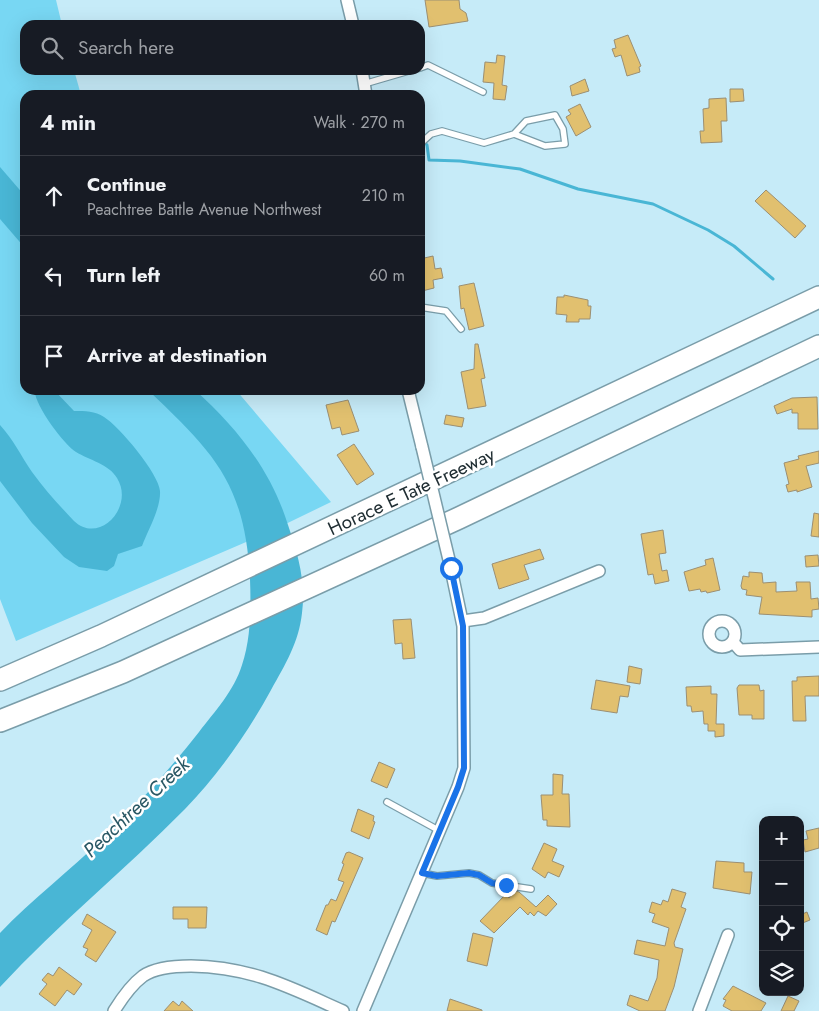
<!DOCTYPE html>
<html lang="en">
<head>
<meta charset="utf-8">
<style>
  body { margin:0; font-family:Jost,sans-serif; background:#20242c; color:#f1f3f6 }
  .controls { position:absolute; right:15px; bottom:15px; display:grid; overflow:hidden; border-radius:10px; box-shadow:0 5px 20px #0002 }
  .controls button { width:45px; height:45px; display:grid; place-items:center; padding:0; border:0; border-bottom:1px solid #363941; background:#171b24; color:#f1f3f6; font:25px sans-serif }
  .stop { position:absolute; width:15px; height:15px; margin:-11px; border:4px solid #1a73e8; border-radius:50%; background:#fff }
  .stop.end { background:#1a73e8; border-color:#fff; box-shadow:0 1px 5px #0008 }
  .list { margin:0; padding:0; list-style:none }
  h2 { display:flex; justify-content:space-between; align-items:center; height:65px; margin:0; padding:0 20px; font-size:21px }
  h2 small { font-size:16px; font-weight:400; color:#9ea1a6 }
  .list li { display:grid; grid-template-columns:32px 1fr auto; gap:15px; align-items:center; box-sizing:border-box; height:80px; padding:0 20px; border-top:1px solid #363941 }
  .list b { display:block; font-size:19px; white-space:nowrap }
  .list p { margin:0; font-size:16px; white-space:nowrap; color:#9ea1a6 }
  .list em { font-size:16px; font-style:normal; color:#9ea1a6 }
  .icon { flex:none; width:28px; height:28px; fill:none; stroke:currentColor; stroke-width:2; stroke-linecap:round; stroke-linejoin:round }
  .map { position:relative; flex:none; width:819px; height:1011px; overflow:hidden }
  .search { position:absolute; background:#171b24; box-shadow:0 5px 20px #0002; left:20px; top:20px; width:405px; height:55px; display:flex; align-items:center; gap:12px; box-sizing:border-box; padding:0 18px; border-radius:15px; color:#9ea1a6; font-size:19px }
  .panel { position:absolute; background:#171b24; box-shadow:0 5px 20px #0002; left:20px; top:90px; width:405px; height:305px; border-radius:15px }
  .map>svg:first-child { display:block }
  .green { fill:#78d7f3 }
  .water { fill:#49b6d5 }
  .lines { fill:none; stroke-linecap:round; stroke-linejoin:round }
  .stream { stroke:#49b6d5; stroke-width:3 }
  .building { fill:#e1c06f; stroke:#9b8f73 }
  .lane-casing { stroke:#7a9da9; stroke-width:8 }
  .street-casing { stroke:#7a9da9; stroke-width:14 }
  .highway-casing { stroke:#7a9da9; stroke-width:24 }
  .lane { stroke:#fff; stroke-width:5.5 }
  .street { stroke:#fff; stroke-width:11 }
  .highway { stroke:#fff; stroke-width:21 }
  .street-bridge-casing { stroke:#7a9da9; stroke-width:14; stroke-linecap:butt }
  .street-bridge { stroke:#fff; stroke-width:11 }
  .route { stroke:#1a73e8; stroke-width:6 }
  .labels { text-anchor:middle; stroke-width:5; stroke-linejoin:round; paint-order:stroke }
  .street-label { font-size:19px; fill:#202e33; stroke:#fff }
  .water-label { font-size:20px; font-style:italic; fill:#295764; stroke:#fff }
</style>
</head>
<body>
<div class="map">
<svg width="819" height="1011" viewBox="0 0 819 1011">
  <rect width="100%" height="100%" fill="#c6ebf8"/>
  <polygon class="green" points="0,0 56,0 62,25 25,25 25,70 74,70 81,95 25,95 25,390 236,390 331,502 265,534 16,641 0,599"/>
  <g class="water">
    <polygon points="0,167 25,196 25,248 0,219"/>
    <path d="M35,390H54L74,411C85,411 95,411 104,417C119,426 159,474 160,491C161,508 148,530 142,546L118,554L114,566L107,571L79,567L64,557L32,523L0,481V425C13,439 21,456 32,472C45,490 59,505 74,521C99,545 135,507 117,478C109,464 89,460 76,452C64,445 33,403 35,390Z"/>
    <path d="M148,390H195C237,428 271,470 288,525C298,554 306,582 302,613C299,642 285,665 271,690C248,732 219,774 185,809C125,870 58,924 0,987V933C32,899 70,871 103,838C138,805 169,770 199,732C215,711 234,691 242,665C251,639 251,607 250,579C245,483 214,453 148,390Z"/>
  </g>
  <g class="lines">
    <polyline class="stream" points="420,138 427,145 429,160 460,161 520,169 578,189 653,204 708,230 734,246 773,279"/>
  </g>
  <g class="building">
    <polygon points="425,0 459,0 460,9 466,13 468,21 429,27"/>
    <polygon points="628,35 641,66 639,67 640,72 627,76 621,55 615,57 612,49 616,48 614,40"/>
    <polygon points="497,55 505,56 502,85 507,86 505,100 493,99 494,83 483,82 485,62 496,63"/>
    <polygon points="585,79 589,91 572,96 570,86"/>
    <polygon points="730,89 743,89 744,101 730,102"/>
    <polygon points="726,98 727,121 721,121 722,142 701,143 700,131 704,131 703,109 709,108 709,99"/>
    <polygon points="580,104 591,127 576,136 566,117 571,114 568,110"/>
    <polygon points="766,190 806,226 795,238 755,201"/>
    <polygon points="433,256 435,269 441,268 443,278 433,280 434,288 422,291 420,259"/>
    <polygon points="474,283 484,326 469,330 464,308 461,309 459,286"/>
    <polygon points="564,295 588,300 588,306 591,306 590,319 579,319 579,322 566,322 567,315 556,314 557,297 564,297"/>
    <polygon points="475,344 478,344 485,378 481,379 486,406 468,409 461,372 474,369"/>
    <polygon points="817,397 818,429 798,429 798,413 792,413 792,409 777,414 774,406 792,398"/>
    <polygon points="348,400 359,431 342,435 340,427 332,429 326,405"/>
    <polygon points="446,415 464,418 462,427 444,424"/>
    <polygon points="354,444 374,474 357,485 337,455"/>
    <polygon points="819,451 819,463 806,466 812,487 797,492 797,490 788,492 786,485 789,484 784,463 799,459 798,456"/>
    <polygon points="814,513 819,514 819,537 811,536"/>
    <polygon points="663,530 666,553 659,554 662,571 667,570 669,581 655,584 653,574 648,575 641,534"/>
    <polygon points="540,549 544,559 524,565 529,579 499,589 492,564"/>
    <polygon points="818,555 819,566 806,567 805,556"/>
    <polygon points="713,558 720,590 707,593 706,591 701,592 700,589 689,591 684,572 706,565 705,560"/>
    <polygon points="749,572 762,573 763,583 776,582 776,592 797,591 796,582 810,582 811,599 818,598 819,609 812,610 812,617 759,614 762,597 746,595 747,590 742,589 741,586 743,576 749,577"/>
    <polygon points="411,619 415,658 403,659 402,643 395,644 393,620"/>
    <polygon points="629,666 642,669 640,684 627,682"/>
    <polygon points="819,676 819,696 805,696 806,721 793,721 792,681 797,681 797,677"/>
    <polygon points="596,680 630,686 628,697 620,696 617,713 591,709"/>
    <polygon points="739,685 759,685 760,691 764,690 764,719 752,719 752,715 739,715 737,688"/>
    <polygon points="711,686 711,694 717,694 716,724 724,724 724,736 715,737 715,731 708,731 708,724 704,724 703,711 692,712 691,706 687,706 686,687"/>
    <polygon points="379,762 395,769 387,788 371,781"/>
    <polygon points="553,774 563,775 562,794 569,794 570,827 547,826 547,820 543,820 541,795 553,795"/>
    <polygon points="358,809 374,816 373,821 375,822 369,839 351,831"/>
    <polygon points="819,828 819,848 805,852 803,840 808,839 806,831"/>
    <polygon points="544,843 557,849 552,861 564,866 559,877 548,872 545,878 532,869"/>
    <polygon points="349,852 363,858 335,922 332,921 327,935 316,930 326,905 328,905 331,899 336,901 344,882 338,880 344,864 342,863 346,853"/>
    <polygon points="716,861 744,863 744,872 752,872 750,894 713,888"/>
    <polygon points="672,889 686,893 681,907 686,909 674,943 675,947 683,949 674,987 665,1011 640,1011 627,1005 630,995 648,1001 657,978 659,960 634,954 637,940 665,946 669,928 652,922 655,914 649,912 652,902 661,905 663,900 668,902"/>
    <polygon points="515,891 519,892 536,907 548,895 557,904 546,916 538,911 534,916 530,912 528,915 520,907 494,933 480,921 506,894 509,898"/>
    <polygon points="173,907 207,907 206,928 188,928 188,919 173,919"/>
    <polygon points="807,912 810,920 800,924 800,915"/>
    <polygon points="87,914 116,932 96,962 85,955 88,949 83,947 92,930 82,924"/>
    <polygon points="473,933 493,938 487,966 467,961"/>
    <polygon points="59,967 82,984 74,995 67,990 55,1006 39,994 47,984 42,980 48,973 53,976"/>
    <polygon points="733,986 766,1003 761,1011 732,1011 723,1006 726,1000 723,999"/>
    <polygon points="788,996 799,1001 794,1011 781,1011"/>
    <polygon points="450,999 482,1010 482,1011 447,1011"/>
    <polygon points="173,1001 179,1006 182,1001 193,1011 164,1011"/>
  </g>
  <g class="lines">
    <defs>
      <g id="lane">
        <polyline points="420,68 428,65 483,92"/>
        <polyline points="364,84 412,70"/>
        <polyline points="420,144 431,134 442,131 484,143 514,134 545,146 565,144 563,129 555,115 526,121 514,134"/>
        <polyline points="420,307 446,311 461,329"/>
        <polyline points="387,802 440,831"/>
        <polyline points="422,873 437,876 469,873 479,875 492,883 531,889"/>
      </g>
      <g id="street">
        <polyline points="347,0 353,25"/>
        <polyline points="362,70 366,95"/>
        <polyline points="408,390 422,447"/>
        <circle cx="722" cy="634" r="13"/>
        <polyline points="463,621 484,618 599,571"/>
        <polyline points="733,642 740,650 819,647"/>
        <path d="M114,1011C122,998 131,985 143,976C156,967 176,966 191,966C252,967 289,987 343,1011"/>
        <polyline points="363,1011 458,787 464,768 463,626 450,564"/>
        <polyline points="699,1011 728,935"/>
      </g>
      <g id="highway">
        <polyline points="0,680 101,636 819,297"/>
        <polyline points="0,721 123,672 459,518 819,346"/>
      </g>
    </defs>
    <use href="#lane" class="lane-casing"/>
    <use href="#street" class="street-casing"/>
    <use href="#highway" class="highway-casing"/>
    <use href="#lane" class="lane"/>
    <use href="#street" class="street"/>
    <use href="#highway" class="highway"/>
    <defs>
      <polyline id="street-bridge" points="422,447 450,564"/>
    </defs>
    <use href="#street-bridge" class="street-bridge-casing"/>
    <use href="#street-bridge" class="street-bridge"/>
  </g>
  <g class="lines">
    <polyline class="route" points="451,568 463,626 464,768 458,787 422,873 437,876 469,873 479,875 492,883 506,885"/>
  </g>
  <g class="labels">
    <g class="street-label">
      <text transform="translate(411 491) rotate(-25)" y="7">Horace E Tate Freeway</text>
    </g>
    <g class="water-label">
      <text transform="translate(136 807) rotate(-43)" y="7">Peachtree Creek</text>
    </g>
  </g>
</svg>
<div class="controls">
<button>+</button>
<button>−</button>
<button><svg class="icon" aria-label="locate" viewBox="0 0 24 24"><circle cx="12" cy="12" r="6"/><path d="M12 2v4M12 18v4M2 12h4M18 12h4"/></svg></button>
<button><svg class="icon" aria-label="layers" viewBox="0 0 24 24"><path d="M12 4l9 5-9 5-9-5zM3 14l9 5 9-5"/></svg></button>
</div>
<div class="stop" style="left:451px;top:568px"></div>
<div class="stop end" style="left:506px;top:885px"></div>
<div class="search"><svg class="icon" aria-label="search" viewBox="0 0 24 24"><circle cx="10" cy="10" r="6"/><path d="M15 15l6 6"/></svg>Search here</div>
<section class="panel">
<h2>4 min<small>Walk · 270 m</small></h2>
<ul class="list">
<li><svg class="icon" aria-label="ahead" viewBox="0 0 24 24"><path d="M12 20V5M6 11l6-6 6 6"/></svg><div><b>Continue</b><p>Peachtree Battle Avenue Northwest</p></div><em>210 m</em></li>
<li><svg class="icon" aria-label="left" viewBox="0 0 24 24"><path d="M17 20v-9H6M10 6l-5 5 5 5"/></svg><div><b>Turn left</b></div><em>60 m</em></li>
<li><svg class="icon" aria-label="arrive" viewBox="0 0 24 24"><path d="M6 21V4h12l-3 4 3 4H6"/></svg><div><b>Arrive at destination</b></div></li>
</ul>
</section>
</div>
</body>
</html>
